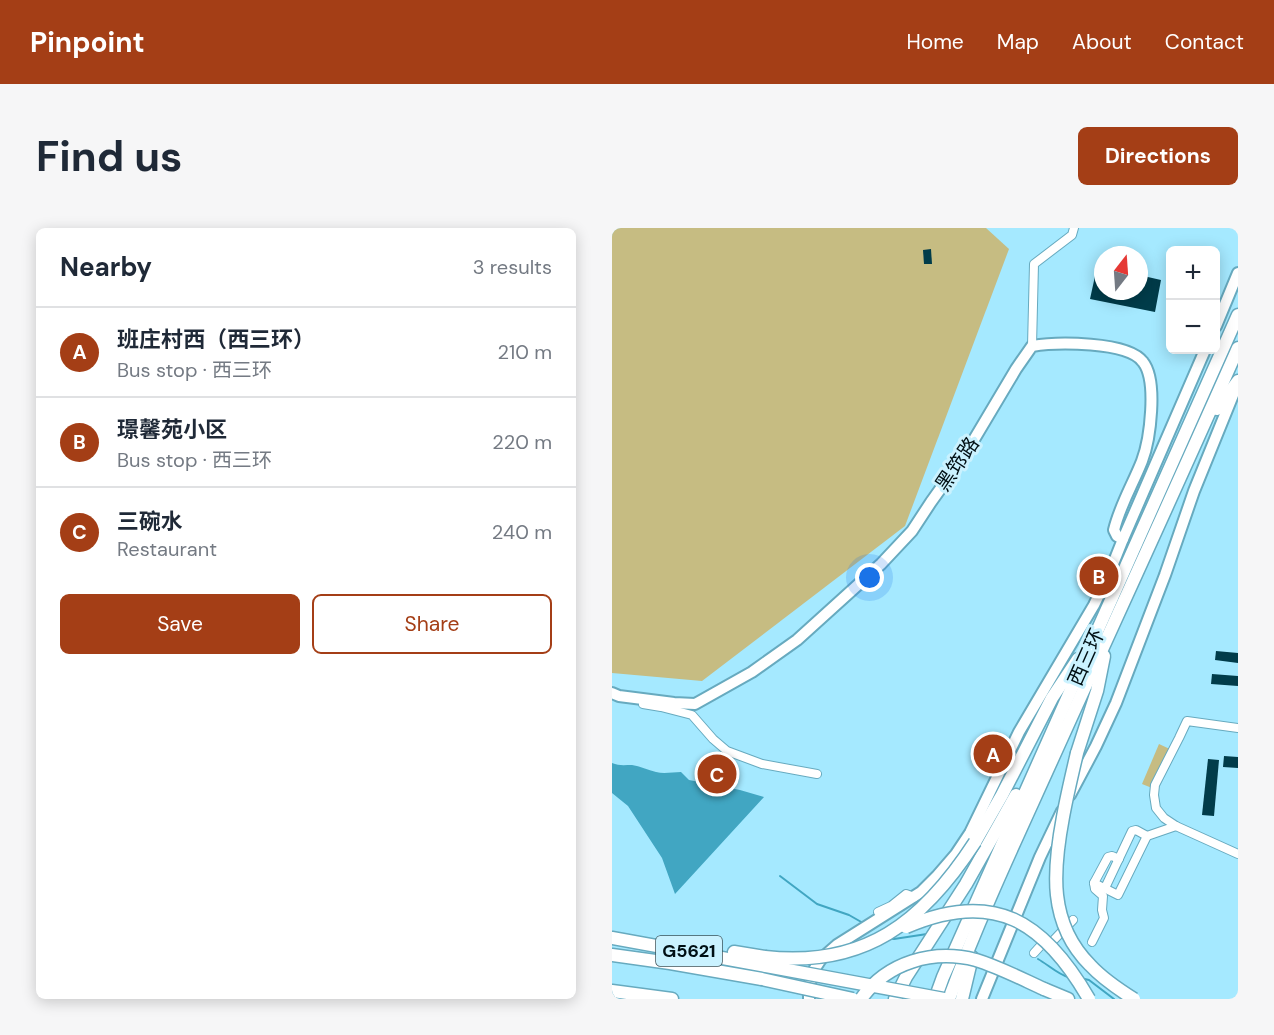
<!DOCTYPE html>
<html lang="en">
<head>
<meta charset="utf-8">
<style>
  body { margin:0; font-family:"DM Sans","Noto Sans SC",sans-serif; background:#f6f6f7; color:#1f2937 }
  .controls { position:absolute; right:18px; top:18px; display:grid; overflow:hidden; border-radius:9px; box-shadow:0 3px 15px #0003 }
  .controls button { width:54px; height:54px; display:grid; place-items:center; padding:0; border:0; border-bottom:2px solid #e0e1e3; background:#fff; color:#1f2937; font:30px sans-serif }
  .compass { position:absolute; left:482px; top:18px; width:54px; height:54px; border-radius:50%; background:#fff; box-shadow:0 3px 15px #0003; rotate:17deg }
  .you { position:absolute; left:258px; top:350px; width:21px; height:21px; margin:-15px; border:4px solid #fff; border-radius:50%; background:#1a73e8; box-shadow:0 0 0 9px #1a73e833 }
  .badge { display:grid; place-items:center; width:39px; height:39px; border-radius:50%; background:#a43e16; color:#fff; font-size:20px; font-weight:700 }
  .pin { position:absolute; translate:-50% -50%; border:3px solid #fff; box-shadow:0 2px 6px #0006 }
  .list { margin:0; padding:0; list-style:none }
  h2 { display:flex; justify-content:space-between; align-items:center; height:78px; margin:0; padding:0 24px; font-size:26px }
  h2 small { font-size:20px; font-weight:400; color:#747a83 }
  .list li { display:grid; grid-template-columns:39px 1fr auto; gap:18px; align-items:center; box-sizing:border-box; height:90px; padding:0 24px; border-top:2px solid #e0e1e3 }
  .list b { display:block; font-size:22px; white-space:nowrap }
  .list p { margin:0; font-size:20px; white-space:nowrap; color:#747a83 }
  .list em { font-size:20px; font-style:normal; color:#747a83 }
  .actions { display:flex; gap:12px; padding:18px 24px }
  .actions a { flex:1; padding:14px 0; border:2px solid #a43e16; border-radius:9px; text-align:center; font-size:21px; color:#a43e16 }
  .actions .main { background:#a43e16; color:#fff }
  .map { position:relative; flex:none; width:626px; height:771px; overflow:hidden; border-radius:9px }
  header { display:flex; align-items:center; gap:36px; box-sizing:border-box; height:84px; padding:0 30px; background:#a43e16; color:#fff }
  header strong { font-size:28px }
  nav { display:flex; gap:33px; margin-inline-start:auto; font-size:21px }
  .intro { display:flex; align-items:center; justify-content:space-between; box-sizing:border-box; height:144px; padding:0 36px }
  h1 { margin:0; font-size:42px }
  .button { padding:15px 27px; border-radius:9px; background:#a43e16; color:#fff; font-size:21px; font-weight:700 }
  main { display:flex; gap:36px; padding:0 36px }
  aside { flex:1; background:#fff; border-radius:9px; box-shadow:0 3px 15px #0003 }
  .map>svg:first-child { display:block }
  .green { fill:#c6bc82 }
  .water { fill:#41a6c2 }
  .lines { fill:none; stroke-linecap:round; stroke-linejoin:round }
  .stream { stroke:#41a6c2; stroke-width:2 }
  .building { fill:#013c4a }
  .minor-casing { stroke:#67aabf; stroke-width:10 }
  .major-casing { stroke:#67aabf; stroke-width:14 }
  .highway-casing { stroke:#67aabf; stroke-width:15 }
  .minor { stroke:#fff; stroke-width:8 }
  .major { stroke:#fff; stroke-width:10 }
  .highway { stroke:#fff; stroke-width:12 }
  .highway-bridge-casing { stroke:#67aabf; stroke-width:15; stroke-linecap:butt }
  .highway-bridge { stroke:#fff; stroke-width:12 }
  .labels { text-anchor:middle; stroke-width:6; stroke-linejoin:round; paint-order:stroke }
  .shield { fill:#caf2ff; stroke:#3d535a; stroke-width:1.5 }
  .shield-label { font-size:18px; font-weight:bold; fill:#000f14 }
  .street-label { font-size:20px; fill:#000f14; stroke:#caf2ff }
</style>
</head>
<body>
<header>
<strong>Pinpoint</strong>
<nav><a>Home</a><a>Map</a><a>About</a><a>Contact</a></nav>
</header>
<div class="intro"><h1>Find us</h1><a class="button">Directions</a></div>
<main>
<aside>
<h2>Nearby<small>3 results</small></h2>
<ul class="list">
<li><span class="badge">A</span><div><b>班庄村西（西三环）</b><p>Bus stop · 西三环</p></div><em>210 m</em></li>
<li><span class="badge">B</span><div><b>璟馨苑小区</b><p>Bus stop · 西三环</p></div><em>220 m</em></li>
<li><span class="badge">C</span><div><b>三碗水</b><p>Restaurant</p></div><em>240 m</em></li>
</ul>
<div class="actions"><a class="main">Save</a><a>Share</a></div>
</aside>
<div class="map">
<svg width="626" height="771" viewBox="0 0 626 771">
  <rect width="100%" height="100%" fill="#a5e9ff"/>
  <g class="green">
    <polygon points="0,0 374,0 397,21 293,298 90,453 0,445"/>
    <polygon points="547,516 562,523 545,562 530,556"/>
  </g>
  <path class="water" d="M0,535C7,538 12,537 20,537C28,538 36,542 44,544C52,546 61,544 69,544L77,552L128,562L152,569L63,666L50,630L16,578L0,565Z"/>
  <g class="lines">
    <g class="stream">
      <polyline points="168,648 205,676 237,687 251,695"/>
      <polyline points="276,710 282,711 315,706"/>
      <path d="M426,731C435,736 447,747 456,749"/>
      <polyline points="468,750 477,752 502,771"/>
    </g>
  </g>
  <g class="building">
    <polygon points="319,21 320,36 312,36 311,22"/>
    <polygon points="485,39 491,40 491,63 527,63 527,47 549,52 543,84 478,71"/>
    <polygon points="604,423 626,425 626,435 603,432"/>
    <polygon points="600,446 626,448 626,458 599,456"/>
    <polygon points="612,528 626,529 626,540 611,539"/>
    <polygon points="596,531 607,532 602,588 590,587"/>
  </g>
  <g class="lines">
    <defs>
      <g id="minor">
        <polyline points="420,118 422,36 460,7 462,0"/>
        <polyline points="31,476 49,479 80,487 101,511 115,523 150,536 205,546"/>
        <polyline points="626,500 575,493 567,510 543,557 542,567 544,580 552,590 564,598 626,626"/>
        <polyline points="482,655 506,667 535,608 564,598"/>
        <polyline points="493,660 520,603 524,602 535,608"/>
        <polyline points="266,684 279,678 294,666 302,669"/>
        <polyline points="480,714 492,690 490,682 491,668 483,661 482,655 496,629 500,628 507,631"/>
        <polyline points="422,725 432,714 436,718 461,692"/>
      </g>
      <g id="major">
        <polyline points="604,98 626,45"/>
        <path d="M0,465L7,468L62,475L83,476L140,444L185,412L269,336L300,303L319,274L354,225L404,141L420,118C444,114 516,113 531,134C546,153 538,212 530,233C521,256 508,277 502,302L505,308L511,311"/>
        <polyline points="458,567 484,518 504,475 553,347 582,263 623,162"/>
        <polyline points="197,771 197,761 200,745 209,731 225,717 309,664 325,648 344,626 358,605 407,504 482,377 497,346 511,311 593,122"/>
        <polyline points="370,771 428,629 450,583"/>
      </g>
      <g id="highway">
        <polyline points="605,181 626,153"/>
        <polyline points="465,525 485,463 492,428"/>
        <polyline points="363,614 390,567 440,470 466,431"/>
        <polyline points="0,710 154,738"/>
        <polyline points="122,724 153,729"/>
        <polyline points="0,727 58,735 150,751"/>
        <polyline points="432,761 456,771"/>
        <polyline points="0,763 60,771"/>
        <polyline points="283,771 294,749 354,656 404,567"/>
        <polyline points="323,771 331,749 626,87"/>
        <path d="M337,771C368,687 406,607 443,525C504,390 566,256 626,120"/>
        <polyline points="350,771 360,729"/>
      </g>
    </defs>
    <use href="#minor" class="minor-casing"/>
    <use href="#major" class="major-casing"/>
    <use href="#highway" class="highway-casing"/>
    <use href="#minor" class="minor"/>
    <use href="#major" class="major"/>
    <use href="#highway" class="highway"/>
    <defs>
      <g id="highway-bridge">
        <path d="M465,525C460,546 455,567 451,589C441,642 436,695 478,737C491,751 506,761 522,771"/>
        <path d="M294,699C382,661 432,693 477,771"/>
        <path d="M153,729C253,740 311,694 363,614"/>
        <polyline points="154,738 332,771"/>
        <polyline points="150,751 241,771"/>
        <path d="M249,771C275,734 321,721 364,732C387,739 410,751 432,761"/>
      </g>
    </defs>
    <use href="#highway-bridge" class="highway-bridge-casing"/>
    <use href="#highway-bridge" class="highway-bridge"/>
  </g>
  <g class="labels">
    <rect class="shield" x="44" y="708" width="66" height="30" rx="4.5"/>
    <g class="shield-label">
      <text x="77" y="729">G5621</text>
    </g>
    <g class="street-label">
      <text transform="translate(345 236) rotate(-56)" y="7">黑筇路</text>
      <text transform="translate(474 429) rotate(-66)" y="7">西三环</text>
    </g>
  </g>
</svg>
<div class="controls">
<button>+</button>
<button>−</button>
</div>
<svg class="compass" viewBox="-18 -18 36 36"><path d="M0-13l5 13h-10z" fill="#e53935"/><path d="M0 13l5-13h-10z" fill="#747a83"/></svg>
<div class="you"></div>
<div class="pin badge" style="left:381px;top:526px">A</div>
<div class="pin badge" style="left:487px;top:348px">B</div>
<div class="pin badge" style="left:105px;top:546px">C</div>
</div>
</main>
</body>
</html>
